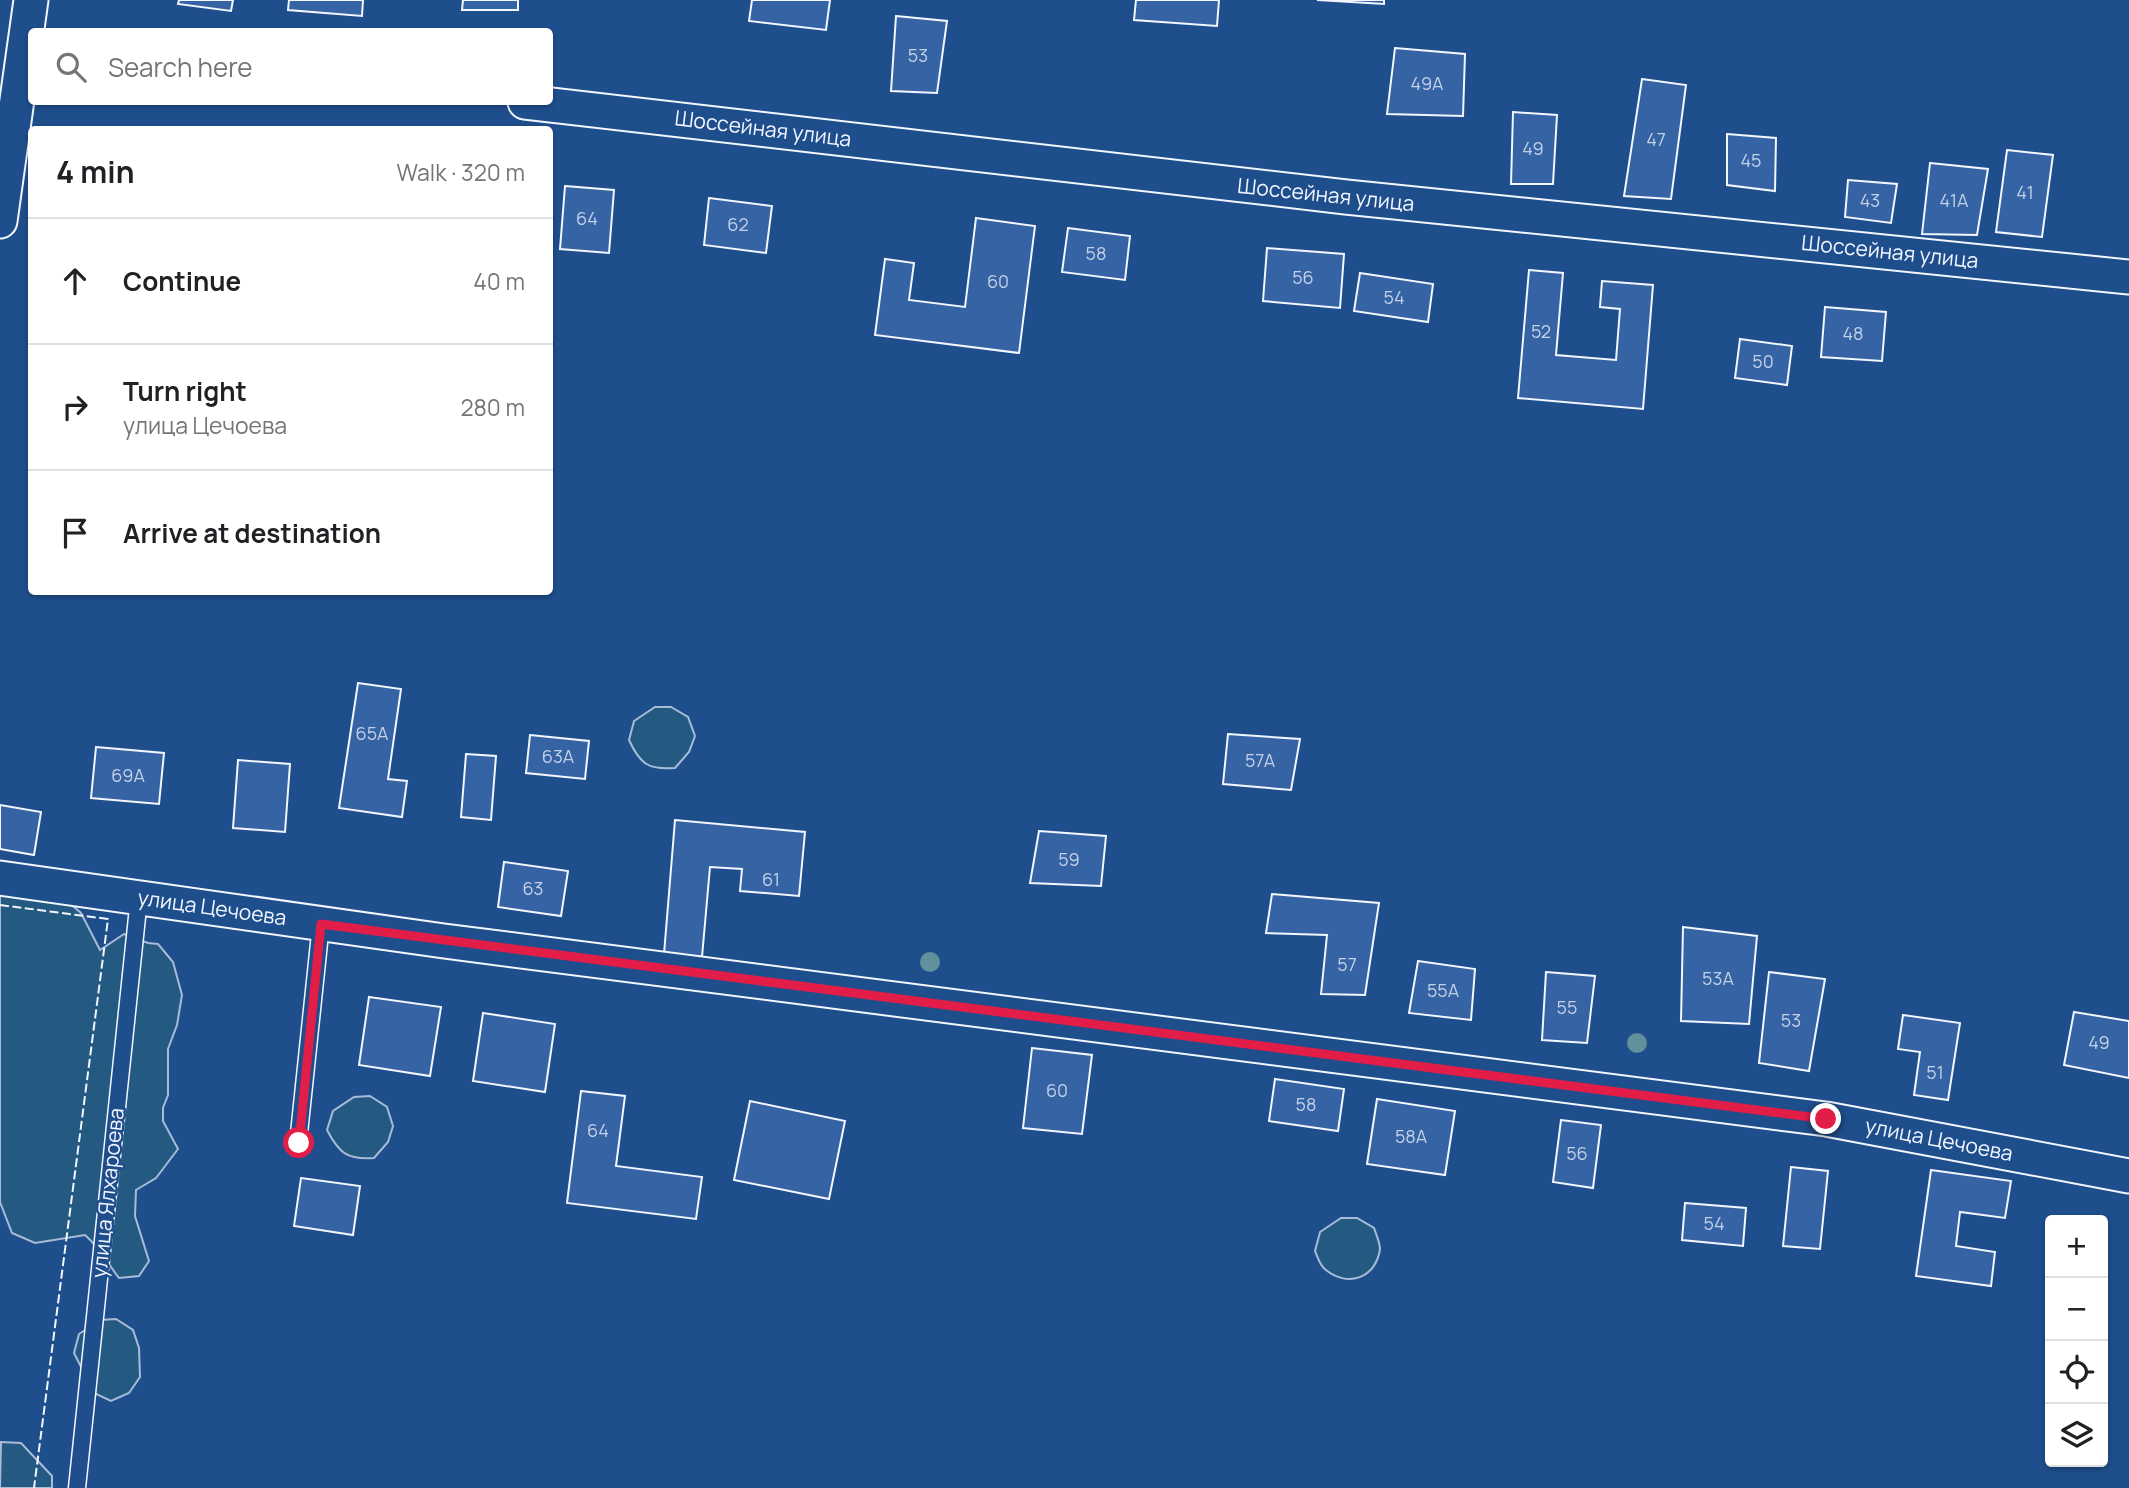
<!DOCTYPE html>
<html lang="en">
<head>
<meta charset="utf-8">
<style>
  body { margin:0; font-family:Manrope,sans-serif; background:#f6f6f6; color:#202124 }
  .controls { position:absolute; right:21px; bottom:21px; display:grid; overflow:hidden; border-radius:7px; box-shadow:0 2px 5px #0004 }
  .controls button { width:63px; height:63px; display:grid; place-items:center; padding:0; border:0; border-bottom:2px solid #e0e0e0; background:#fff; color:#202124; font:35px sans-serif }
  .stop { position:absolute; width:21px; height:21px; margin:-16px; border:5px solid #e11d48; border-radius:50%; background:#fff }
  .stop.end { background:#e11d48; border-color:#fff; box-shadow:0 2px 7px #0008 }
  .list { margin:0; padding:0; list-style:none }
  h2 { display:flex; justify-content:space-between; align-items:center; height:91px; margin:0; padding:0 28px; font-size:30px }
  h2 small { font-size:23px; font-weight:400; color:#757577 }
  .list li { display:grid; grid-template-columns:46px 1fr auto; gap:21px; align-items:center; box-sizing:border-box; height:126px; padding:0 28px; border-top:2px solid #e0e0e0 }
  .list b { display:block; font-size:26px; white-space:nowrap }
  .list p { margin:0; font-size:23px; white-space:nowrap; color:#757577 }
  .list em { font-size:23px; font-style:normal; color:#757577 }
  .icon { flex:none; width:38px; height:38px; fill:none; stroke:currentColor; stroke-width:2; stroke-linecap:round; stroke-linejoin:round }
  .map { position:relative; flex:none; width:2129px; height:1488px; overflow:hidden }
  .search { position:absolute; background:#fff; box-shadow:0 2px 5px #0004; left:28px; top:28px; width:525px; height:77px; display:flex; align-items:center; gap:18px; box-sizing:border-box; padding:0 24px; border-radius:7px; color:#757577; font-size:26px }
  .panel { position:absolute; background:#fff; box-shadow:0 2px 5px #0004; left:28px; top:126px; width:525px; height:469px; border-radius:7px }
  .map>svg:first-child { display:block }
  .green { fill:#245a82; stroke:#a8bbd7; stroke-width:2 }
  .building { fill:#3563a3; stroke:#f2f6ff; stroke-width:2 }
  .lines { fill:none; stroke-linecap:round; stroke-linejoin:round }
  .service-casing { stroke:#f2f6ff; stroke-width:19 }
  .minor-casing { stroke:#f2f6ff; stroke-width:37 }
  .service { stroke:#1f4e8c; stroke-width:16 }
  .minor { stroke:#1f4e8c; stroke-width:33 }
  .fence { stroke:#f2f6ff; stroke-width:2; stroke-dasharray:9 3.5; stroke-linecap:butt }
  .tree { fill:#61919a }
  .route { stroke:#e11d48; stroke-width:9 }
  .labels { text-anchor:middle; stroke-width:5; stroke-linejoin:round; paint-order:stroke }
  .number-label { font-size:18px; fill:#c3d1e8 }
  .street-label { font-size:21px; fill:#f2f6ff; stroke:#1f4e8c }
</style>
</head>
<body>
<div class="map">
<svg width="2129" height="1488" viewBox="0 0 2129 1488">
  <rect width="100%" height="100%" fill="#1f4e8c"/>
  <g class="green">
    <path d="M655,707H671L688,717L695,736L689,752L675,768C648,770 640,764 629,740L634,721Z"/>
    <path d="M0,887L67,901L81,913L100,950L124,934L148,943L158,944L173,962L182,995L177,1025L168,1049V1095L163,1108V1121L178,1149L156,1178L136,1190L135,1216L149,1261L139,1276L119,1278C108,1264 99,1247 85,1235L35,1243L12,1233L0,1202Z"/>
    <path d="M370,1096L387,1107L393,1126L388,1142L374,1158C347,1160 339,1153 327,1130L333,1111L354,1097Z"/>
    <path d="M1341,1218H1357L1374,1228C1376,1234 1380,1243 1380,1249C1376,1278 1348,1288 1326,1270C1320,1266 1318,1258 1315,1251L1320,1232Z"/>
    <polygon points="116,1319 133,1330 139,1348 140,1377 129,1393 111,1401 94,1393 74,1353 79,1334 100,1320"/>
    <polygon points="1,1442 21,1443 52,1476 52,1488 0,1488"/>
  </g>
  <g class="building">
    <polygon points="179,0 233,0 231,11 178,4"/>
    <polygon points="289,0 363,0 362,16 288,10"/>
    <polygon points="463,0 518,0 518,10 462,10"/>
    <polygon points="752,0 830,0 826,30 749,21"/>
    <polygon points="1136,0 1219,0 1217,26 1134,20"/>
    <polygon points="1317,0 1384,0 1384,4"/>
    <polygon points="896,16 947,21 937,93 891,91"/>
    <polygon points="1395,48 1465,54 1463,116 1387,114"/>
    <polygon points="1642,79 1686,85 1671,199 1624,196"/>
    <polygon points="1513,112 1557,115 1553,184 1511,184"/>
    <polygon points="1727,134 1776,138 1775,191 1727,185"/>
    <polygon points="2007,150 2053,155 2042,237 1996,232"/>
    <polygon points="1930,163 1988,169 1977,235 1922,234"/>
    <polygon points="1848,180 1897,184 1891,223 1845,217"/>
    <polygon points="565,186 614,190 609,253 560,249"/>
    <polygon points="709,198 772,206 766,253 704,245"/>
    <polygon points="976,218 1035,226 1019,353 875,335 885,259 914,263 909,300 965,307"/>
    <polygon points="1068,228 1130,236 1125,280 1062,272"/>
    <polygon points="1267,248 1344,254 1340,308 1263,301"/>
    <polygon points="1529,270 1563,273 1556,355 1616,360 1620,309 1600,307 1602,281 1653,285 1643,409 1518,398"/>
    <polygon points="1360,273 1433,284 1428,322 1354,311"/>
    <polygon points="1825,307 1886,312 1882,361 1821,357"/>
    <polygon points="1740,339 1792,346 1787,385 1735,378"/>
    <polygon points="358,683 401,689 388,779 407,781 402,817 339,808"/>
    <polygon points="1228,734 1300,739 1291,790 1223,784"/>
    <polygon points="530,735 589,741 585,779 526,773"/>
    <polygon points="96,747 164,753 159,804 91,798"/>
    <polygon points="466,754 496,756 491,820 461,817"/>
    <polygon points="238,760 290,764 285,832 233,828"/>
    <polygon points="0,805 41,812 34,855 0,849"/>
    <polygon points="675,820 805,832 799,896 740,891 742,869 710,867 702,957 664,954"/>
    <polygon points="1039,831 1106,836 1101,886 1030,883"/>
    <polygon points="504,862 568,871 561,916 498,907"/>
    <polygon points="1272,894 1379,903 1365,995 1321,994 1327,935 1266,933"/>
    <polygon points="1683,927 1757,936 1749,1024 1681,1021"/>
    <polygon points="1418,961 1475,969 1471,1020 1409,1013"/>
    <polygon points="1546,972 1595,976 1587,1043 1542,1040"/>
    <polygon points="1769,972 1825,979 1809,1071 1759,1063"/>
    <polygon points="369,997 441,1007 430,1076 359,1065"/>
    <polygon points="2074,1012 2129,1021 2129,1078 2064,1065"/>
    <polygon points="483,1013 555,1024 545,1092 473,1081"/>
    <polygon points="1903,1015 1960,1023 1948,1100 1914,1095 1920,1052 1898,1049"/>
    <polygon points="1032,1048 1092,1055 1082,1134 1023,1128"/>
    <polygon points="1275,1079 1344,1089 1338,1131 1269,1121"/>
    <polygon points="581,1091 625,1096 616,1166 702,1177 696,1219 567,1203"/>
    <polygon points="1377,1099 1455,1111 1445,1175 1367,1164"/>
    <polygon points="750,1101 845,1121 829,1199 734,1180"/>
    <polygon points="1561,1120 1601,1125 1593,1188 1553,1182"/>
    <polygon points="1791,1167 1828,1171 1820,1249 1783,1246"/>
    <polygon points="1931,1170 2011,1181 2005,1218 1960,1212 1956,1246 1995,1252 1991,1286 1916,1276"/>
    <polygon points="301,1178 360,1186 353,1235 294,1226"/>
    <polygon points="1685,1203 1746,1208 1743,1246 1682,1240"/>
  </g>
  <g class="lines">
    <defs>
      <g id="service">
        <polyline points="298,1143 321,924"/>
        <polyline points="77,1488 139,898"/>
      </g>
      <g id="minor">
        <polyline points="525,102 1346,197 2129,277"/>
        <polyline points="0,221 31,0"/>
        <polyline points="0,878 444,941 1826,1119 2129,1176"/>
      </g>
    </defs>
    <use href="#service" class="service-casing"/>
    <use href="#minor" class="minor-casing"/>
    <use href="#service" class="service"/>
    <use href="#minor" class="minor"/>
    <polyline class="fence" points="0,905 108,919 34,1488"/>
  </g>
  <g class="tree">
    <circle cx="930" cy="962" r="10"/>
    <circle cx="1637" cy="1043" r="10"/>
  </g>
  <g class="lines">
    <polyline class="route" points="299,1143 321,924 1826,1119"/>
  </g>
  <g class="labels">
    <g class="number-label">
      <text x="918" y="62">53</text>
      <text x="1427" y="90">49А</text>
      <text x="1656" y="146">47</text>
      <text x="1533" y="155">49</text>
      <text x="1751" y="167">45</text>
      <text x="2025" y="199">41</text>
      <text x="1870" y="207">43</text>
      <text x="1954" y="207">41А</text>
      <text x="587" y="225">64</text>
      <text x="738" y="231">62</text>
      <text x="1096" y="260">58</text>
      <text x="1303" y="284">56</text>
      <text x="998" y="288">60</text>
      <text x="1394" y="304">54</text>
      <text x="1541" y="338">52</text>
      <text x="1853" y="340">48</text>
      <text x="1763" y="368">50</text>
      <text x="372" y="740">65А</text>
      <text x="558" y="763">63А</text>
      <text x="1260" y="767">57А</text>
      <text x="128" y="782">69А</text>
      <text x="1069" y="866">59</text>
      <text x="771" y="886">61</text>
      <text x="533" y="895">63</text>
      <text x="1347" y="971">57</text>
      <text x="1718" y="985">53А</text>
      <text x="1443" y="997">55А</text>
      <text x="1567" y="1014">55</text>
      <text x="1791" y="1027">53</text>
      <text x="2099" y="1049">49</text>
      <text x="1935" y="1079">51</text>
      <text x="1057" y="1097">60</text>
      <text x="1306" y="1111">58</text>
      <text x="598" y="1137">64</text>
      <text x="1411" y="1143">58А</text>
      <text x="1577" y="1160">56</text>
      <text x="1714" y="1230">54</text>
    </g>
    <g class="street-label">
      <text transform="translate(763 129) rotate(7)" y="7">Шоссейная улица</text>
      <text transform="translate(1326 195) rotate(6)" y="7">Шоссейная улица</text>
      <text transform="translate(1890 252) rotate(6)" y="7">Шоссейная улица</text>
      <text transform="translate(212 908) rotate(8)" y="7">улица Цечоева</text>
      <text transform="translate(1939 1140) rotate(11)" y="7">улица Цечоева</text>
      <text transform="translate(108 1193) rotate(-84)" y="7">улица Ялхароева</text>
    </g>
  </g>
</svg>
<div class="controls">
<button>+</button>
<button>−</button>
<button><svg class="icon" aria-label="locate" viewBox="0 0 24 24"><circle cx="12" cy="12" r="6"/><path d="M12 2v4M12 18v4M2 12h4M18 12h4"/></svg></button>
<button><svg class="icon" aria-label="layers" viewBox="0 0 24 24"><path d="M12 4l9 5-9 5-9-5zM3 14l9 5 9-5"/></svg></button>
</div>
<div class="stop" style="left:299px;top:1143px"></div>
<div class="stop end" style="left:1826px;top:1119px"></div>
<div class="search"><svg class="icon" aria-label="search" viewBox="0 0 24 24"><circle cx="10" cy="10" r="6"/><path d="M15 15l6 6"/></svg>Search here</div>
<section class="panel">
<h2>4 min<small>Walk · 320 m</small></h2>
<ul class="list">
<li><svg class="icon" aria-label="ahead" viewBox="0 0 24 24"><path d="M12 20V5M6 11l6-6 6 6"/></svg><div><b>Continue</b></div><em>40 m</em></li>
<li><svg class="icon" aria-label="right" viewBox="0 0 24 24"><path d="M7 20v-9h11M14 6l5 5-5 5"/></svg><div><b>Turn right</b><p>улица Цечоева</p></div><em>280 m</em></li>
<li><svg class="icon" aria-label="arrive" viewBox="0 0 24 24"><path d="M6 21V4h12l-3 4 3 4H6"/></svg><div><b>Arrive at destination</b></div></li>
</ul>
</section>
</div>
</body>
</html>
